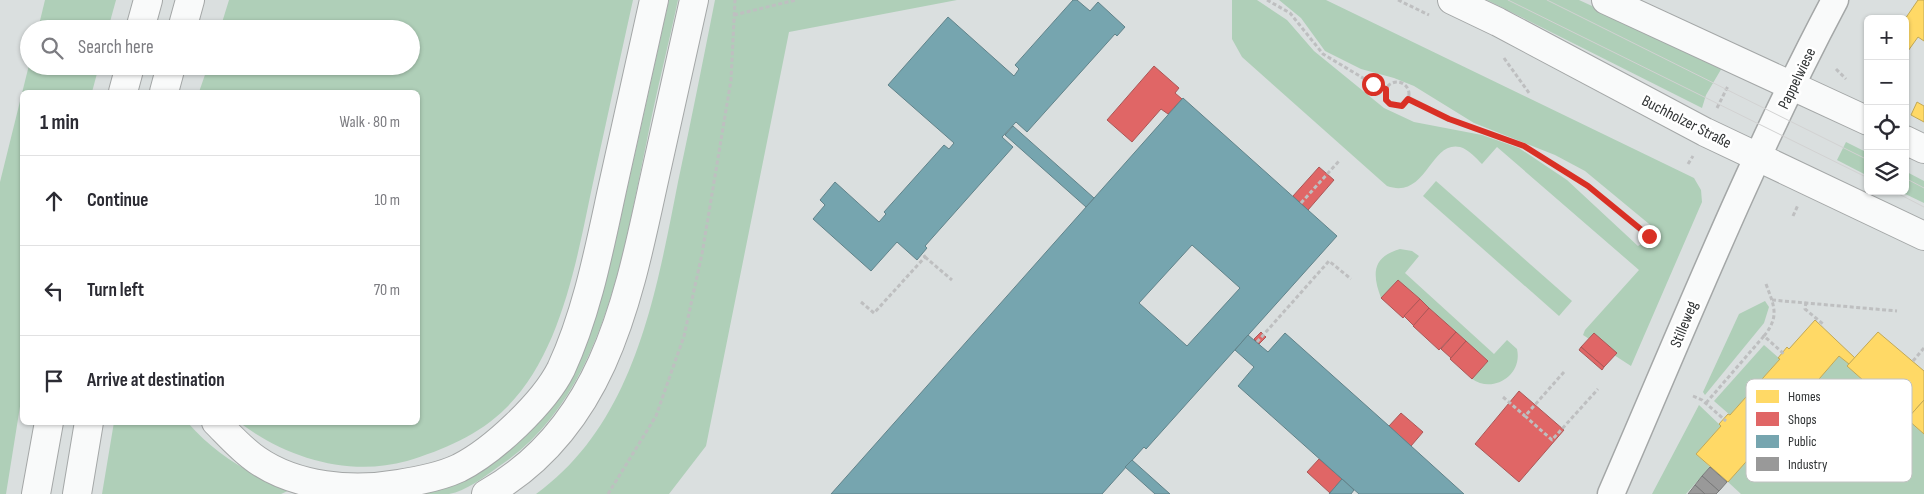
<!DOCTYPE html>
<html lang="en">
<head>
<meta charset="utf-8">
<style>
  body { margin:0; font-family:"Sofia Sans Condensed",sans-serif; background:#f2f2f3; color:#2b2b33 }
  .controls { position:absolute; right:15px; top:15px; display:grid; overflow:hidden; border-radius:8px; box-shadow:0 1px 4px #0004 }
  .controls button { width:45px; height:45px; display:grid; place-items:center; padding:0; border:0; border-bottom:1px solid #e1e1e2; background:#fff; color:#2b2b33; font:25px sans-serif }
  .stop { position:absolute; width:15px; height:15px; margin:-11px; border:4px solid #d93025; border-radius:50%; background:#fff }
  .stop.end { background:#d93025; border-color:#fff; box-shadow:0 1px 5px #0008 }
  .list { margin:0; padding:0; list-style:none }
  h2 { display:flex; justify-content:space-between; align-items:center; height:65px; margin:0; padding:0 20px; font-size:21px }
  h2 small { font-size:16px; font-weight:400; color:#7c7c81 }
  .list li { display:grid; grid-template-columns:32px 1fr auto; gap:15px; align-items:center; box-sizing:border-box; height:90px; padding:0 20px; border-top:1px solid #e1e1e2 }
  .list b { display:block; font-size:19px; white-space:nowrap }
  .list em { font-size:16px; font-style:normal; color:#7c7c81 }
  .icon { flex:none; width:28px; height:28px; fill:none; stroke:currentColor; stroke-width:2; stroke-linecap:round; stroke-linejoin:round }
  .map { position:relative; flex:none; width:1924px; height:494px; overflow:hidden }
  .search { position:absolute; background:#fff; box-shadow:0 1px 4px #0004; left:20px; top:20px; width:400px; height:55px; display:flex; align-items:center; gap:12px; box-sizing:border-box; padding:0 18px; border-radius:28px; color:#7c7c81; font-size:19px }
  .panel { position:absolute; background:#fff; box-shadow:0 1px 4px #0004; left:20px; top:90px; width:400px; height:335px; border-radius:8px }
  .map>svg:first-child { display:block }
  .green { fill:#afcfb8 }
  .homes { fill:#ffd966; stroke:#c1a857 }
  .shops { fill:#e06666; stroke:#ac5757 }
  .public { fill:#76a5af; stroke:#61838a; fill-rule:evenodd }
  .industry { fill:#999; stroke:#7a7b7b }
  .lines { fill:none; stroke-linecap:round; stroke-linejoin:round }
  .minor-casing { stroke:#a4a7a7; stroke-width:29 }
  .secondary-casing { stroke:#a4a7a7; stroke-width:30 }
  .trunk-casing { stroke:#a4a7a7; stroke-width:30 }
  .motorway-casing { stroke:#a4a7a7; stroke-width:30 }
  .path { stroke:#bebfc0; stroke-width:3; stroke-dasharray:4 2.5; stroke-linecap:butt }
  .minor { stroke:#f9fafa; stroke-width:26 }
  .secondary { stroke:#f9fafa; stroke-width:28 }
  .trunk { stroke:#f9fafa; stroke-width:28 }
  .motorway { stroke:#f9fafa; stroke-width:28 }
  .tram { stroke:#d2d2d2; stroke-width:1 }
  .route { stroke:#d93025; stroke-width:6 }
  .labels { text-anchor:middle; stroke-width:5; stroke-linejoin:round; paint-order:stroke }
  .street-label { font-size:16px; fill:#313435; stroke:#fff }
  .key { fill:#fff; stroke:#c1c2c2; stroke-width:1 }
  .key-label { font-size:14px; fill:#313435 }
</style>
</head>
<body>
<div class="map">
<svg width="1924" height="494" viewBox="0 0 1924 494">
  <rect width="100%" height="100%" fill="#dadfdf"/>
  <g class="green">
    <polygon points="45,0 116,0 108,29 38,29"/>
    <path d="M229,0H633C620,59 607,118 594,178C578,252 563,352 506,408C479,435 443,450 407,461C349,477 287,458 240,423L418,422V92H199L208,66H411V29H220Z"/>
    <path d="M669,0H678C668,47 656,93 647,140C623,254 603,398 498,467C484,477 466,491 449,494C439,494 428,494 418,494C449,481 484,471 510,450C590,385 607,280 628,185C642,124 655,62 669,0Z"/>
    <path d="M715,0H957L789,32L706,446L669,494H536C635,423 656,293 678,182C691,121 703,61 715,0Z"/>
    <path d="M1232,0H1257L1287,20L1314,51L1384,108L1414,122L1482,135L1519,148L1567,180L1638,246L1660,233L1585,171L1555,155L1474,123L1414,86L1394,78L1361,69L1325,51L1301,18L1279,0H1326L1694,178L1701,190L1702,202L1631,366L1583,335L1585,330L1639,270L1497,147L1482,164C1476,158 1468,149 1460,147C1430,140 1427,200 1387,186L1242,57L1232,39Z"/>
    <polygon points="1487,0 1579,0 1723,66 1706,95 1702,108"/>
    <polygon points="29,65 99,66 92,92 22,92 22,394 6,494 0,494 0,182"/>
    <polygon points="1846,142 1868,153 1868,176 1837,160"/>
    <polygon points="1905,171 1924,181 1924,203 1899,191 1905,191"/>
    <polygon points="1436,181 1572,301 1559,316 1423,196"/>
    <path d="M1400,249L1412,251L1419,256L1405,273L1494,354L1507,340L1517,349C1523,375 1493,394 1472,379L1488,361L1398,280L1381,298C1372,274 1372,257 1400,249Z"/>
    <polygon points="1765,301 1769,307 1764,323 1705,395 1703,392 1739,314"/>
    <polygon points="1764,345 1780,359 1730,415 1714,401"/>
    <polygon points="1839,356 1849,364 1848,367 1924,434 1924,494 1741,494 1728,482"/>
    <polygon points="1699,405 1721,426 1696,454 1710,467 1686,494 1652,494"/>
    <path d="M114,422L188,423C216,455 251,475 290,490L281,494H102Z"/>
  </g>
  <g class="homes">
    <polygon points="1918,0 1924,0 1924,41 1918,37 1908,51 1905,49 1905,19"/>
    <polygon points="1917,102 1924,106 1924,122 1911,115"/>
    <polygon points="1815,320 1855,358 1849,364 1839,356 1787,416 1754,388 1780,359 1778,358 1787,347 1789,349"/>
    <polygon points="1878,332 1924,371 1924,400 1907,419 1847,366"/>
    <polygon points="1754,388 1787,416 1728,482 1696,454 1721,426 1719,424 1728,414 1730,415"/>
    <polygon points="1924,400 1924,434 1907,419"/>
  </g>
  <g class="shops">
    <polygon points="1154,66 1179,88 1175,93 1182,99 1168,114 1161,109 1132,142 1107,120"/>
    <polygon points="1319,167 1334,180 1308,210 1293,196"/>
    <polygon points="1398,280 1420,299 1403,318 1381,298"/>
    <polygon points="1420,299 1429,308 1414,326 1404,316"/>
    <polygon points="1429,308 1456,332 1439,350 1413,326"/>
    <polygon points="1261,332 1266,337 1259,344 1254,339"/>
    <polygon points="1456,332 1466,341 1451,358 1441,349"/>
    <polygon points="1594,333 1617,353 1604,367 1581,347"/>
    <polygon points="1466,341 1488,361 1472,379 1450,359"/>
    <polygon points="1581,347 1604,367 1602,370 1579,350"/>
    <polygon points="1519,391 1564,430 1519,482 1475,444"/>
    <polygon points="1401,413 1423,432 1411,446 1389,426"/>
    <polygon points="1319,459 1342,479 1330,493 1307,472"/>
  </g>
  <g class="public">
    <polygon points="1073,0 1077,0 1090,11 1098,2 1125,27 1117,36 1115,34 1027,132 1016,122 1002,137 1013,147 925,246 927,248 917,260 897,242 871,271 813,219 825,205 820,200 835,182 879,222 886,214 884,212 944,145 949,149 954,143 888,85 948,17 1014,76 1019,69 1015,65"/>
    <path d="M1183,98L1337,236L1146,449L1144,447L1102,494H831ZM1192,245L1240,288L1187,346L1139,303Z"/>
    <polygon points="1013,126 1094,198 1086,207 1005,135"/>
    <polygon points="1285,333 1389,426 1464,494 1359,494 1342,479 1238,386 1254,367 1235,350 1248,335 1268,352"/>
    <polygon points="1132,460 1170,494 1155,494 1125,467"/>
    <polygon points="1342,479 1354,490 1351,494 1329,494"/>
  </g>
  <g class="industry">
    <polygon points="1710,467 1727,482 1719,491 1702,476"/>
    <polygon points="1702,476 1719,491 1716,494 1705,494 1695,485"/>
    <polygon points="1695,485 1705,494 1688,494"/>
  </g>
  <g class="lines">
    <defs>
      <path id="minor" d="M1611,494C1683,328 1750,160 1835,0"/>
      <g id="secondary">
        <polyline points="1452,0 1498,22 1705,132 1924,236"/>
        <polyline points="1606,0 1868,121"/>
        <polyline points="1905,140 1924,149"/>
      </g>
      <g id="trunk">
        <polyline points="140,29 148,0"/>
        <polyline points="123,92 130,66"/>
        <polyline points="36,494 49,422"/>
        <path d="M486,494C602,429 627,305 653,185C667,124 680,62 694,0"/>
      </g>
      <g id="motorway">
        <polyline points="182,29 190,0"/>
        <polyline points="164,92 171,66"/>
        <path d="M216,422C229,435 242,450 257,460C296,487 352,492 398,484C418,481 442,476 459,468C493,451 544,403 561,369C587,313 599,250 612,190C626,127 640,63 654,0"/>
        <polyline points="77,494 89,422"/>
      </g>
    </defs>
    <use href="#minor" class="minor-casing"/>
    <use href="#secondary" class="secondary-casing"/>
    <use href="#trunk" class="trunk-casing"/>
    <use href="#motorway" class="motorway-casing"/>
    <g class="path">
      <polyline points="1267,0 1290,13 1323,54 1373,84 1386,89"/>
      <polyline points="1398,0 1429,15"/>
      <polyline points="734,15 796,0"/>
      <polyline points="1504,58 1529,93"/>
      <polyline points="1836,69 1846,79"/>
      <circle cx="1397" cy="94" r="12"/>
      <polyline points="1408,99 1449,119 1524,146 1588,185 1649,236"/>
      <polyline points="1717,108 1728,86"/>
      <polyline points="1688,164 1693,156"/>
      <polyline points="1301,203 1339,161"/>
      <polyline points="1793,216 1798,205"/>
      <polyline points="925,257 952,280"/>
      <path d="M1766,284C1774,306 1780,316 1764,336L1784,354"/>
      <polyline points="1772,300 1897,311"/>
      <polyline points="861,302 874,313 925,257 923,254"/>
      <polyline points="1806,302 1805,309 1823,324 1822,326"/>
      <polyline points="1257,342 1329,261 1351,279"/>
      <polyline points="1913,361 1924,348"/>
      <polyline points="1564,372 1525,416 1552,440 1598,389"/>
      <polyline points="1693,396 1702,400 1726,421"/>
      <polyline points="1503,397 1525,416"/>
      <polyline points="1706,403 1764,336"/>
      <polyline points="608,494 656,416 684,336 702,254 731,80 735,0"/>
    </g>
    <use href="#minor" class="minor"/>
    <use href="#secondary" class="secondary"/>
    <use href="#trunk" class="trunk"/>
    <use href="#motorway" class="motorway"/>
    <g class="tram">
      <polyline points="1508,0 1868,178"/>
      <polyline points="1547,0 1868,160"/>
      <polyline points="1905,178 1924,188"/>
      <polyline points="1893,191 1924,207"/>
    </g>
  </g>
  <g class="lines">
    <polyline class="route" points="1373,84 1386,89 1386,100 1390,104 1402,106 1408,99 1449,119 1524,146 1588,186 1649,236"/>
  </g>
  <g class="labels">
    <g class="street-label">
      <text transform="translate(1796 78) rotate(-64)" y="6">Pappelwiese</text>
      <text transform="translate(1687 121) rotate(27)" y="6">Buchholzer Straße</text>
      <text transform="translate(1683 324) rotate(-68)" y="6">Stilleweg</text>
    </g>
  </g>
  <rect x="1746" y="379" width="166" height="103" rx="8" class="key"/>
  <rect x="1756" y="390" width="23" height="13" fill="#ffd966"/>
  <rect x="1756" y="412" width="23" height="14" fill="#e06666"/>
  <rect x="1756" y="435" width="23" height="13" fill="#76a5af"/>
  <rect x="1756" y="457" width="23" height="14" fill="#999"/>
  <g class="key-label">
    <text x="1788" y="401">Homes</text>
    <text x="1788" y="424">Shops</text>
    <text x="1788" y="446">Public</text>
    <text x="1788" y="469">Industry</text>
  </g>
</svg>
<div class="controls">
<button>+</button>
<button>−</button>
<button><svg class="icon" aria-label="locate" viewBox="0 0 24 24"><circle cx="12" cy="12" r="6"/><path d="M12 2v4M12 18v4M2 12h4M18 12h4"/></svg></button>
<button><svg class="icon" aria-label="layers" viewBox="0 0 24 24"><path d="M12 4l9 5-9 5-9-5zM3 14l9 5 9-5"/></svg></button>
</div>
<div class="stop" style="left:1373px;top:84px"></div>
<div class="stop end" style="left:1649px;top:236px"></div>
<div class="search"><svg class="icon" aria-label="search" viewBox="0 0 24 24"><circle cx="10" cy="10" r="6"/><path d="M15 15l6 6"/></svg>Search here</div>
<section class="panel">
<h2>1 min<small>Walk · 80 m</small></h2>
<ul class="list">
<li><svg class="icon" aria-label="ahead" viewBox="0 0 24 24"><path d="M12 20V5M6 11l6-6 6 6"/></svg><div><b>Continue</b></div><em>10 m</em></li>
<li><svg class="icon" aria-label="left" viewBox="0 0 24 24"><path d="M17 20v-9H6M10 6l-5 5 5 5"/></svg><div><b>Turn left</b></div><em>70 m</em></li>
<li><svg class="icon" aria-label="arrive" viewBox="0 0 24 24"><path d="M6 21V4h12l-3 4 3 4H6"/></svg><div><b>Arrive at destination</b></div></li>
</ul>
</section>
</div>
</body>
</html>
